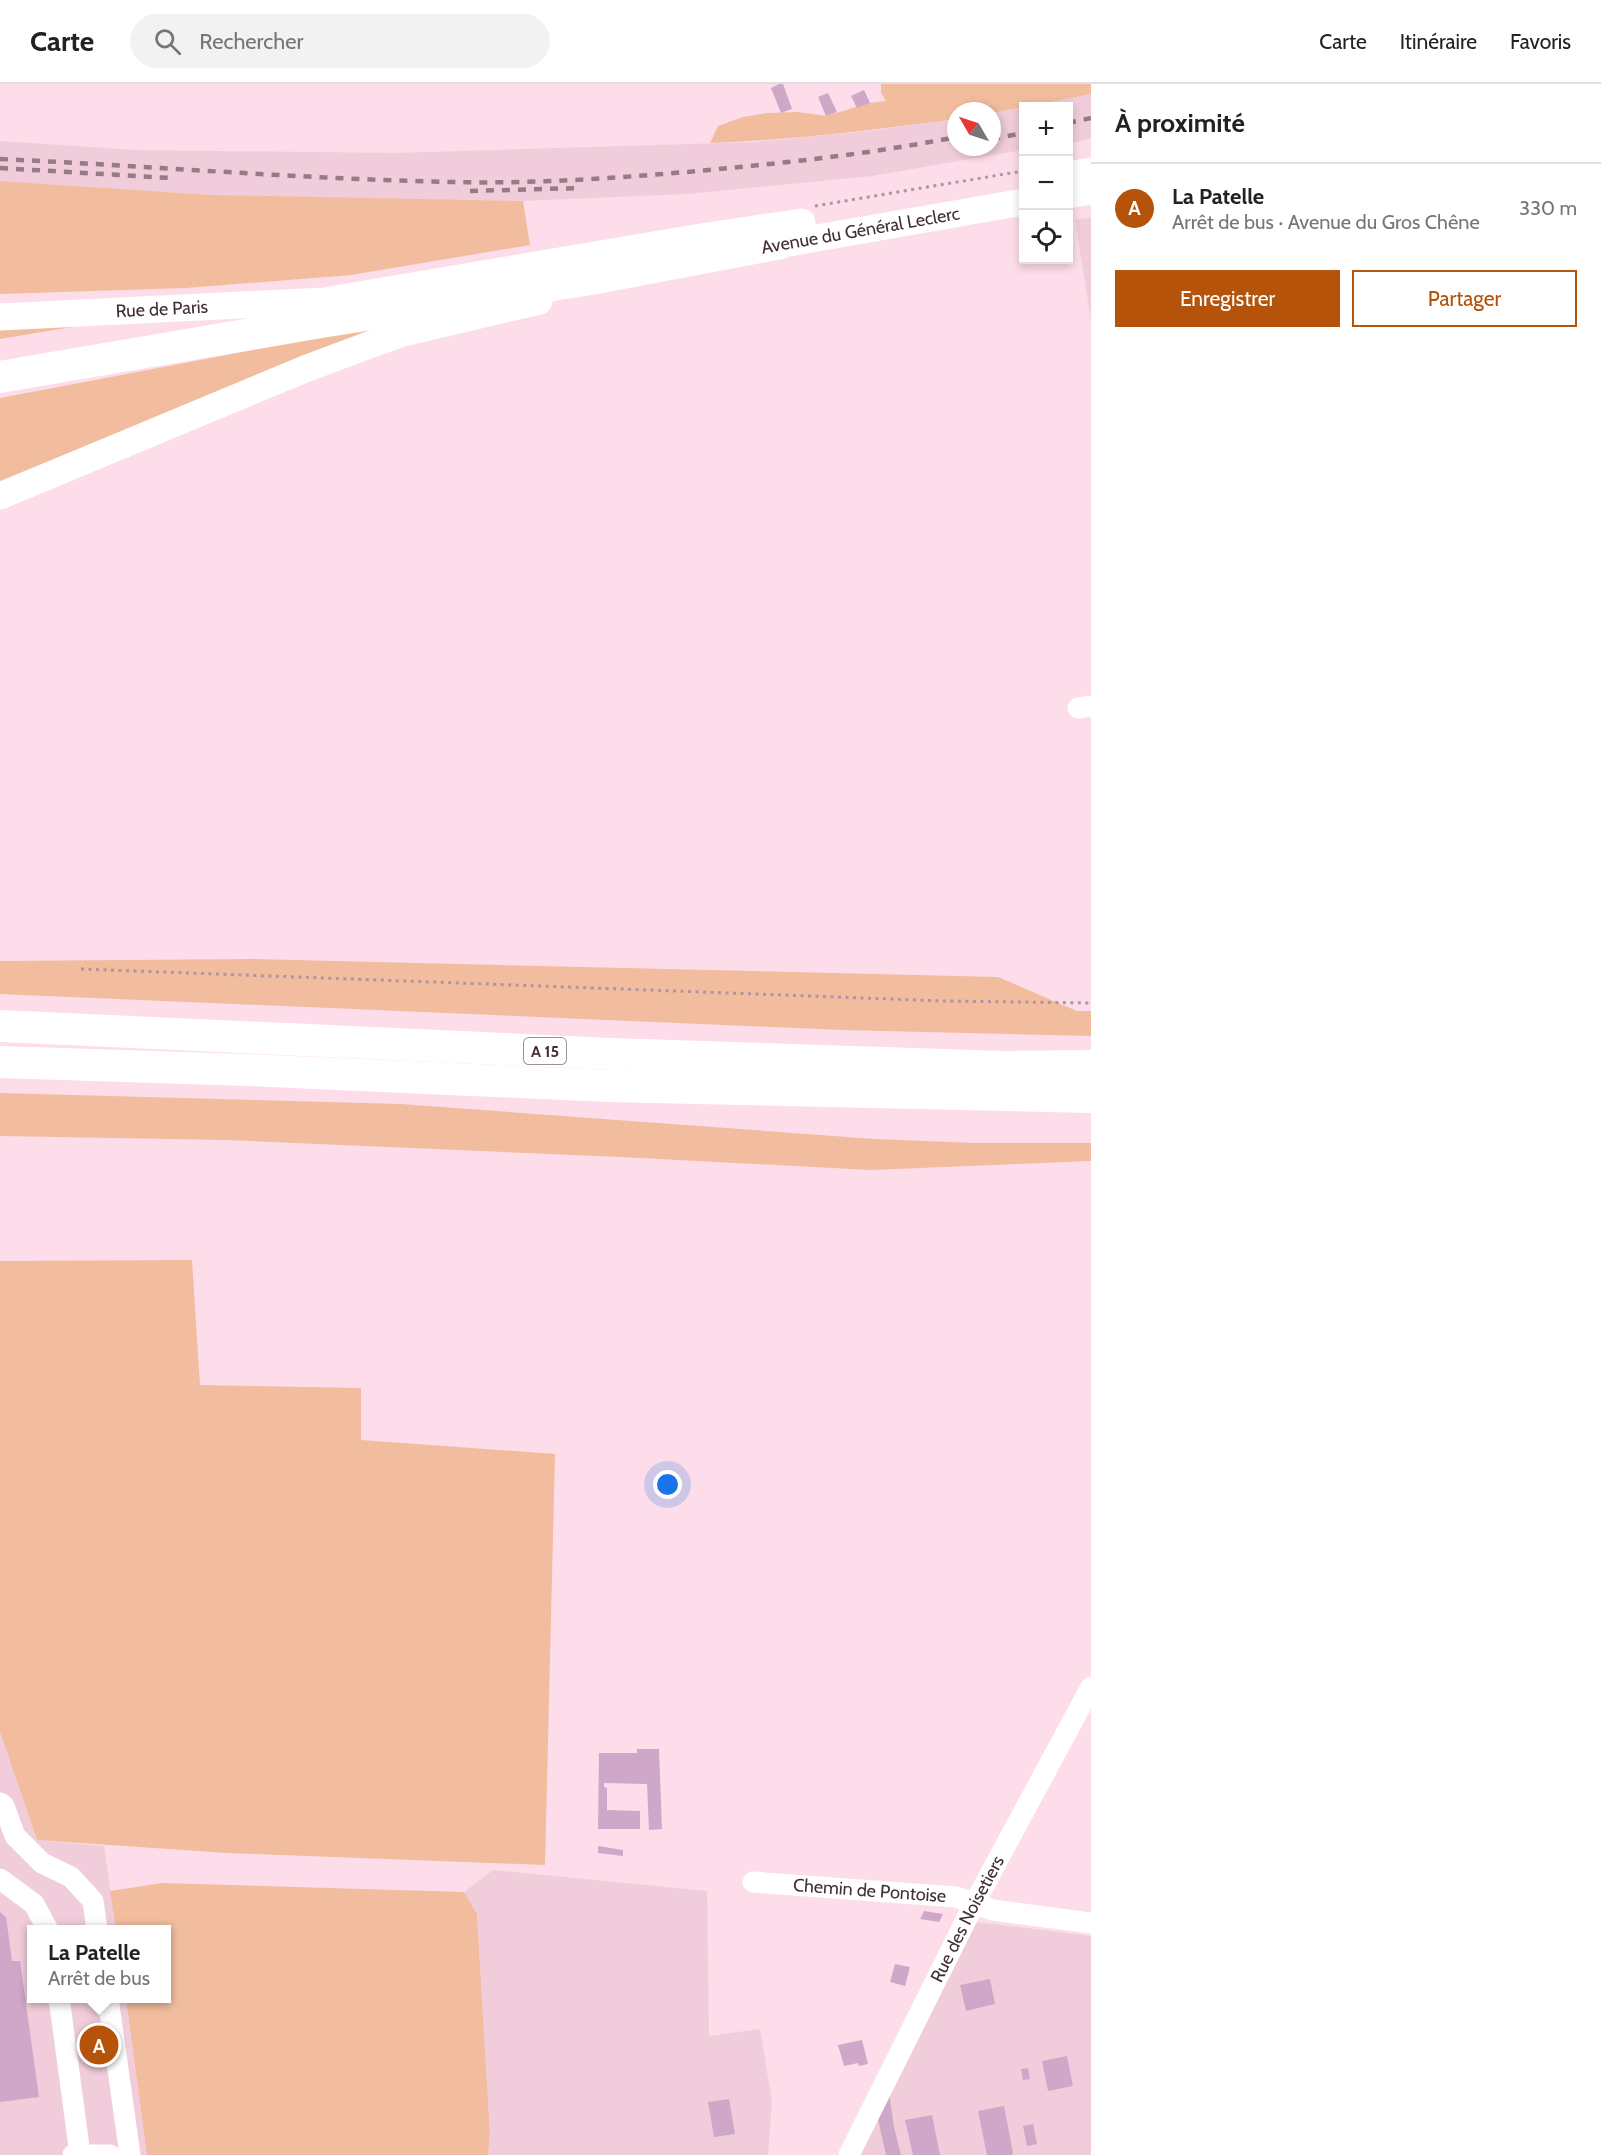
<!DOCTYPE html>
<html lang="fr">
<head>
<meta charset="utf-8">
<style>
  body { margin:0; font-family:Cabin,sans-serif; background:#f2f2f2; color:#222 }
  .controls { position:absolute; right:18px; top:18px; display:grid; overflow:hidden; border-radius:0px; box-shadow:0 3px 9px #0003 }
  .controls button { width:54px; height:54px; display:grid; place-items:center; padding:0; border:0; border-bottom:2px solid #e0e0e0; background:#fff; color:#222; font:30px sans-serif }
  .compass { position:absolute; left:947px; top:18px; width:54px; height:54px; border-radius:50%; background:#fff; box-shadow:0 3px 9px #0003; rotate:309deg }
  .you { position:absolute; left:668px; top:1401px; width:21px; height:21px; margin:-15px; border:4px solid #fff; border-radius:50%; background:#1a73e8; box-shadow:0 0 0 9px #1a73e833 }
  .badge { display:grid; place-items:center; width:39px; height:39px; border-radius:50%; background:#b45309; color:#fff; font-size:20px; font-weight:700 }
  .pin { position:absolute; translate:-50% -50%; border:3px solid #fff; box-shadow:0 2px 6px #0006 }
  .popup { position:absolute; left:27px; top:1841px; width:144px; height:78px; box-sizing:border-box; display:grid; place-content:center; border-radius:0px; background:#fff; filter:drop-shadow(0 2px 4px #0005); font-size:20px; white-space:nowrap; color:#767676 }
  .popup b { font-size:22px; color:#222 }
  .popup::after { content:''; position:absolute; left:50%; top:100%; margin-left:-12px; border:12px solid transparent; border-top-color:#fff }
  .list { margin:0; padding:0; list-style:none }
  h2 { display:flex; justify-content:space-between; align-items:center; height:78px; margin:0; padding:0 24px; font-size:26px }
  h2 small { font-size:20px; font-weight:400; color:#767676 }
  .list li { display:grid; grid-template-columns:39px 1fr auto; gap:18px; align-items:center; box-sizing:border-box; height:90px; padding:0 24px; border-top:2px solid #e0e0e0 }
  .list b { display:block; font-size:22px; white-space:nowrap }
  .list p { margin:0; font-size:20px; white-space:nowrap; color:#767676 }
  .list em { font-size:20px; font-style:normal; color:#767676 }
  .actions { display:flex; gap:12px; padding:18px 24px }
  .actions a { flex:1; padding:14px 0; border:2px solid #b45309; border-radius:0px; text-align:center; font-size:21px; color:#b45309 }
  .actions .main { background:#b45309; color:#fff }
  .icon { flex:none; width:33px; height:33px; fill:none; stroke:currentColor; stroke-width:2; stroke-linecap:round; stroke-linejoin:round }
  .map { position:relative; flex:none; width:1091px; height:2071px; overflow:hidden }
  header { display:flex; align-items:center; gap:36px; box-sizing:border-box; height:84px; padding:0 30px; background:#fff; border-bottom:2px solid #e0e0e0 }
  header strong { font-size:28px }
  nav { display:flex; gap:33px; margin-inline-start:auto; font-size:21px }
  .search { width:420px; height:54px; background:#f2f2f2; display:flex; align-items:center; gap:15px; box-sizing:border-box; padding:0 21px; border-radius:33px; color:#767676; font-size:22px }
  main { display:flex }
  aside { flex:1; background:#fff }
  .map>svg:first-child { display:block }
  .built { fill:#f1cddb }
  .green { fill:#f1bd9e }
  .building { fill:#cfa7c8 }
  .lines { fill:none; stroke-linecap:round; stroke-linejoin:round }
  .path { stroke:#b095a0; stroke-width:3; stroke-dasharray:3 4.5; stroke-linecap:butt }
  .minor { stroke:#fff; stroke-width:21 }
  .major { stroke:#fff; stroke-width:27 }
  .highway { stroke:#fff; stroke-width:32 }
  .rail { stroke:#947b85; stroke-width:4.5; stroke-dasharray:8 8; stroke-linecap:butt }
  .labels { text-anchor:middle; stroke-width:5; stroke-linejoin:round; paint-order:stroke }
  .shield { fill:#fff; stroke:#7b6d72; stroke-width:1.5 }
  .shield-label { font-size:16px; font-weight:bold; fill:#422e36 }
  .street-label { font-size:18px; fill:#422e36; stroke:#fff }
</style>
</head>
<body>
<header>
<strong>Carte</strong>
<div class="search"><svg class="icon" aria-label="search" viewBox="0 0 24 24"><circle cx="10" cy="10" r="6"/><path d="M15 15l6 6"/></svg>Rechercher</div>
<nav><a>Carte</a><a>Itinéraire</a><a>Favoris</a></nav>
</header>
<main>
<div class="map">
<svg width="1091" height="2071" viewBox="0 0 1091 2071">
  <rect width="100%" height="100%" fill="#fddde9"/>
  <g class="built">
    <polygon points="1091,10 1091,54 1076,58 1069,59 1068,22 1025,22"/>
    <polygon points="1023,23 1023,66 872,92 688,110 523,117 422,116 212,111 0,97 0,57 137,66 395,69 754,58 868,47 956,35 956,63 992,63 992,29"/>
    <polygon points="1091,133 1091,236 1075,136"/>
    <polygon points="0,1648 37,1756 104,1762 116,1845 32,1846 32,1914 126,1915 147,2071 0,2071"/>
    <polygon points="493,1786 707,1807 709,1952 760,1945 772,2018 768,2071 488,2071 490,2050 477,1830 464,1808"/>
    <polygon points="976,1838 1091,1852 1091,2071 856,2071"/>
  </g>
  <g class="green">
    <path d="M881,0H1091V10L992,29V27H956V35C874,46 792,56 710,59L718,42L743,33L767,29L798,28L826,32L870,19L886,17L881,9Z"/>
    <polygon points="0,97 212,111 523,117 530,161 351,191 186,204 0,210"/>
    <polygon points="416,235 358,251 0,397 0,314"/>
    <polygon points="114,236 0,255 0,243"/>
    <polygon points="254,875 998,893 1077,927 1091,927 1091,952 841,946 0,910 0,877"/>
    <polygon points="0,1009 401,1020 875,1055 976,1059 1091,1059 1091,1077 871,1086 620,1073 226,1056 0,1052"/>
    <polygon points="192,1176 200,1301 361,1304 361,1356 555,1370 545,1781 227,1769 37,1756 0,1648 0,1177"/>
    <polygon points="162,1799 464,1808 477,1830 490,2050 488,2071 147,2071 126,1915 166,1914 166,1846 116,1845 110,1807"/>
  </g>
  <g class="building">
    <polygon points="779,0 783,0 792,25 781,29 771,4"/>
    <polygon points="864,6 870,19 857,24 851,12"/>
    <polygon points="828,9 837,28 826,32 818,13"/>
    <polygon points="637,1665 659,1665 662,1745 649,1746 647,1700 604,1699 604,1703 607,1704 607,1726 640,1727 640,1745 598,1745 599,1669 637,1669"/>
    <polygon points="598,1762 623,1766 623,1772 598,1769"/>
    <polygon points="924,1827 943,1830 939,1838 920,1835"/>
    <polygon points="0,1828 6,1833 12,1877 20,1877 39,2013 0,2018"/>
    <polygon points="895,1880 910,1883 905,1902 890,1898"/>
    <polygon points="990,1895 995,1920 966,1927 960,1901"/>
    <polygon points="862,1956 868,1980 859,1982 858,1979 844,1982 838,1961"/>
    <polygon points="1067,1972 1073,2002 1048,2007 1042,1977"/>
    <polygon points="1028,1984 1030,1995 1023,1996 1021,1985"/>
    <polygon points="889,2009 894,2043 901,2071 886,2071 877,2031"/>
    <polygon points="729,2015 735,2050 714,2053 708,2018"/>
    <polygon points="1004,2022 1013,2069 1011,2071 987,2071 978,2027"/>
    <polygon points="932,2031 940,2071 913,2071 905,2036"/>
    <polygon points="1033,2040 1037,2060 1027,2062 1023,2042"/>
  </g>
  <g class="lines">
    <g class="path">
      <polyline points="815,122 1023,87"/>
      <polyline points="81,885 944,917 1091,919"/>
    </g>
    <g class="minor">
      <polyline points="1078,624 1091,622"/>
      <polyline points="0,1719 4,1722 15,1752 42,1779 71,1793 93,1817 97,1846"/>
      <polyline points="0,1795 34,1820 48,1846"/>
      <path id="s1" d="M753,1798L956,1813L993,1826L1091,1839"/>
      <polyline points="59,1914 80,2070"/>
      <polyline points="108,1914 130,2071"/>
      <polyline points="73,2071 110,2071"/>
      <path id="s2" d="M849,2071L974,1820L1091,1603"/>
    </g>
    <g class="major">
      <polyline points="1068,91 1091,87"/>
      <polyline points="1068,111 1091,107"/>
      <path id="s3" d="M760,164L1023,118"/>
      <path id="s4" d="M0,233L324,217L701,153L802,138"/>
      <polyline points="0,412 305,285 369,261 403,249 539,217"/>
    </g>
    <g class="highway">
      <polyline points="0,293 321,238 596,194 781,159"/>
      <polyline points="0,942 611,970 1004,983 1091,982"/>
      <polyline points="0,978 248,986 609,1002 1091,1013"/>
    </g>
    <g class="rail">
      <polyline points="1068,39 1091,34"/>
      <polyline points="992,55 1023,49"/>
      <path d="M0,75C151,82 301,95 453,98C534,100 617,94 698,87C784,79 871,70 956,53"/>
      <polyline points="0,84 170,94"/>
      <polyline points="470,107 581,104"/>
    </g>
  </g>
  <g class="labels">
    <rect class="shield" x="524" y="954" width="42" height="26" rx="4.5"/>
    <g class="shield-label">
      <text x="545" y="973">A 15</text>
    </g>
    <g class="street-label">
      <text dy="6" stroke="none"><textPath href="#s3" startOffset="102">Avenue du Général Leclerc</textPath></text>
      <text dy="6" stroke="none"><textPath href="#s4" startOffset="162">Rue de Paris</textPath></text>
      <text dy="6" stroke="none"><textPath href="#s1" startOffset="117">Chemin de Pontoise</textPath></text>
      <text dy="6" stroke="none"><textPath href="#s2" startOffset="264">Rue des Noisetiers</textPath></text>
    </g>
  </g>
</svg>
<div class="controls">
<button>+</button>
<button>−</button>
<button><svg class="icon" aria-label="locate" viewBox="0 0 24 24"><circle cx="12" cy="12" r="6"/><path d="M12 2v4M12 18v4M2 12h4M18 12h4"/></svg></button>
</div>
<svg class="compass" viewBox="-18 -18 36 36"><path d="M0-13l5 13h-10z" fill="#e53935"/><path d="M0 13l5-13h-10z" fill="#767676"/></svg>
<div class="you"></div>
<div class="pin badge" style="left:99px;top:1961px">A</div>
<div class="popup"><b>La Patelle</b>Arrêt de bus</div>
</div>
<aside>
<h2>À proximité<small></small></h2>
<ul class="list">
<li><span class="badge">A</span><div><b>La Patelle</b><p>Arrêt de bus · Avenue du Gros Chêne</p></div><em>330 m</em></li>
</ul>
<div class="actions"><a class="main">Enregistrer</a><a>Partager</a></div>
</aside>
</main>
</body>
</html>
